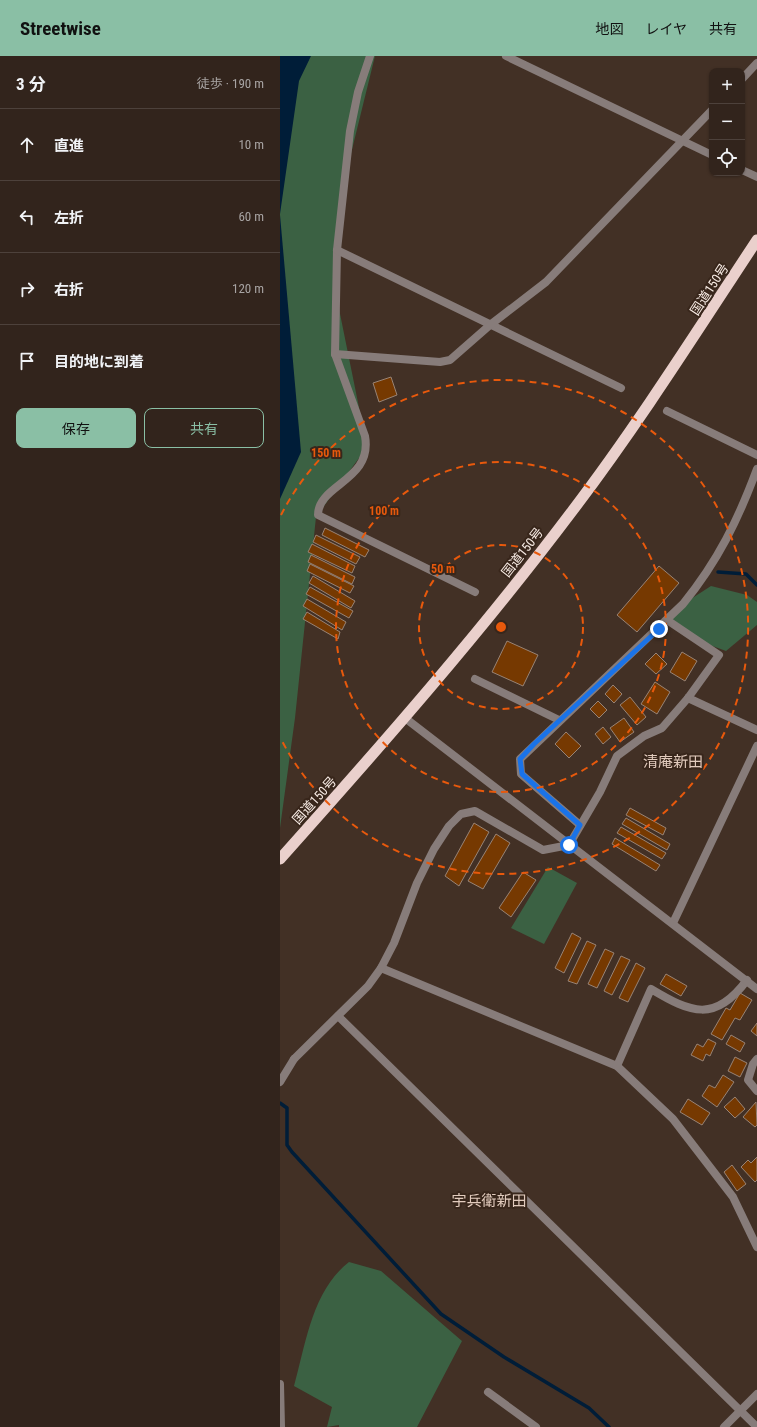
<!DOCTYPE html>
<html lang="ja">
<head>
<meta charset="utf-8">
<style>
  body { margin:0; font-family:"Roboto Condensed","Noto Sans JP",sans-serif; background:#3a2c25; color:#f1f3f6 }
  .controls { position:absolute; right:12px; top:12px; display:grid; overflow:hidden; border-radius:8px; box-shadow:0 1px 3px #0004 }
  .controls button { width:36px; height:36px; display:grid; place-items:center; padding:0; border:0; border-bottom:1px solid #4d413b; background:#32241c; color:#f1f3f6; font:20px sans-serif }
  .stop { position:absolute; width:12px; height:12px; margin:-9px; border:3px solid #1a73e8; border-radius:50%; background:#fff }
  .stop.end { background:#1a73e8; border-color:#fff; box-shadow:0 1px 4px #0008 }
  .list { margin:0; padding:0; list-style:none }
  h2 { display:flex; justify-content:space-between; align-items:center; height:52px; margin:0; padding:0 16px; font-size:17px }
  h2 small { font-size:13px; font-weight:400; color:#a8a4a3 }
  .list li { display:grid; grid-template-columns:26px 1fr auto; gap:12px; align-items:center; box-sizing:border-box; height:72px; padding:0 16px; border-top:1px solid #4d413b }
  .list b { display:block; font-size:15px; white-space:nowrap }
  .list em { font-size:13px; font-style:normal; color:#a8a4a3 }
  .actions { display:flex; gap:8px; padding:12px 16px }
  .actions a { flex:1; padding:9px 0; border:1px solid #8abfa5; border-radius:8px; text-align:center; font-size:14px; color:#8abfa5 }
  .actions .main { background:#8abfa5; color:#111 }
  .icon { flex:none; width:22px; height:22px; fill:none; stroke:currentColor; stroke-width:2; stroke-linecap:round; stroke-linejoin:round }
  .map { position:relative; flex:none; width:477px; height:1371px; overflow:hidden }
  header { display:flex; align-items:center; gap:24px; box-sizing:border-box; height:56px; padding:0 20px; background:#8abfa5; color:#111 }
  header strong { font-size:19px }
  nav { display:flex; gap:22px; margin-inline-start:auto; font-size:14px }
  main { display:flex }
  aside { flex:1; background:#32241c }
  .map>svg:first-child { display:block }
  .green { fill:#3b6143 }
  .water { fill:#001d38 }
  .lines { fill:none; stroke-linecap:round; stroke-linejoin:round }
  .stream { stroke:#001d38; stroke-width:3.5 }
  .building { fill:#763901; stroke:#988375 }
  .minor { stroke:#877c7a; stroke-width:8 }
  .tertiary { stroke:#877c7a; stroke-width:8 }
  .trunk { stroke:#ead0cc; stroke-width:11 }
  .route { stroke:#1a73e8; stroke-width:5 }
  .ring { fill:none; stroke:#e8590c; stroke-width:2; stroke-dasharray:7 5 }
  .labels { text-anchor:middle; stroke-width:4; stroke-linejoin:round; paint-order:stroke }
  .street-label { font-size:13px; fill:#f7ebe4; stroke:#38261b }
  .quarter-label { font-size:15px; fill:#e2cbbd; stroke:#38261b }
  .centre { fill:#e8590c; stroke:#38261b; stroke-width:2 }
  .ring-label { font-size:12px; text-anchor:middle; font-weight:bold; fill:#e8590c; stroke:#38261b; stroke-width:4; stroke-linejoin:round; paint-order:stroke }
</style>
</head>
<body>
<header>
<strong>Streetwise</strong>
<nav><a>地図</a><a>レイヤ</a><a>共有</a></nav>
</header>
<main>
<aside>
<h2>3 分<small>徒歩 · 190 m</small></h2>
<ul class="list">
<li><svg class="icon" aria-label="ahead" viewBox="0 0 24 24"><path d="M12 20V5M6 11l6-6 6 6"/></svg><div><b>直進</b></div><em>10 m</em></li>
<li><svg class="icon" aria-label="left" viewBox="0 0 24 24"><path d="M17 20v-9H6M10 6l-5 5 5 5"/></svg><div><b>左折</b></div><em>60 m</em></li>
<li><svg class="icon" aria-label="right" viewBox="0 0 24 24"><path d="M7 20v-9h11M14 6l5 5-5 5"/></svg><div><b>右折</b></div><em>120 m</em></li>
<li><svg class="icon" aria-label="arrive" viewBox="0 0 24 24"><path d="M6 21V4h12l-3 4 3 4H6"/></svg><div><b>目的地に到着</b></div></li>
</ul>
<div class="actions"><a class="main">保存</a><a>共有</a></div>
</aside>
<div class="map">
<svg width="477" height="1371" viewBox="0 0 477 1371">
  <rect width="100%" height="100%" fill="#423025"/>
  <g class="green">
    <polygon points="0,0 95,0 65,122 56,238 87,391 36,461 15,662 0,772"/>
    <polygon points="431,530 467,539 477,546 477,569 446,595 419,585 387,564 403,548"/>
    <polygon points="268,811 297,827 264,888 231,872"/>
    <path d="M69,1206L101,1215L182,1285L137,1371H59V1369L47,1371L52,1351L14,1330C26,1287 32,1235 69,1206Z"/>
  </g>
  <g class="water">
    <polygon points="0,0 31,0 19,25 0,158"/>
    <polygon points="0,159 21,396 0,443"/>
  </g>
  <g class="lines">
    <g class="stream">
      <polyline points="438,516 466,518 477,529"/>
      <polyline points="0,1047 7,1052 7,1089 12,1096 161,1258 224,1301 309,1352 329,1371"/>
    </g>
  </g>
  <g class="building">
    <polygon points="111,321 117,339 99,346 93,327"/>
    <polygon points="45,472 89,494 85,501 42,479"/>
    <polygon points="36,479 80,501 76,508 33,486"/>
    <polygon points="32,488 75,510 72,517 28,496"/>
    <polygon points="31,499 75,521 72,528 28,506"/>
    <polygon points="30,508 74,530 70,537 27,515"/>
    <polygon points="379,510 399,527 357,576 337,559"/>
    <polygon points="33,520 75,545 71,552 29,527"/>
    <polygon points="30,531 73,555 69,562 26,538"/>
    <polygon points="27,543 66,566 62,574 23,550"/>
    <polygon points="27,556 60,576 58,583 23,563"/>
    <polygon points="227,585 258,599 243,630 212,616"/>
    <polygon points="402,596 417,605 405,625 390,616"/>
    <polygon points="376,597 387,608 376,618 365,608"/>
    <polygon points="375,626 390,636 377,658 361,648"/>
    <polygon points="333,629 342,638 334,647 325,638"/>
    <polygon points="350,641 366,661 357,669 340,649"/>
    <polygon points="318,645 327,654 319,662 310,653"/>
    <polygon points="344,662 354,676 340,686 330,672"/>
    <polygon points="323,671 331,681 323,688 315,678"/>
    <polygon points="286,676 301,690 289,702 275,688"/>
    <polygon points="350,752 386,772 383,779 346,759"/>
    <polygon points="346,762 390,788 387,794 342,768"/>
    <polygon points="194,767 209,776 179,830 165,820"/>
    <polygon points="341,771 386,797 382,803 337,777"/>
    <polygon points="216,778 230,787 203,833 188,825"/>
    <polygon points="335,782 380,809 376,815 332,788"/>
    <polygon points="243,816 256,824 231,861 219,852"/>
    <polygon points="292,877 301,882 284,917 275,912"/>
    <polygon points="307,885 316,889 297,928 288,925"/>
    <polygon points="325,893 334,897 317,932 308,928"/>
    <polygon points="341,900 350,904 332,939 324,935"/>
    <polygon points="356,907 365,912 348,946 339,942"/>
    <polygon points="386,918 407,930 401,940 380,928"/>
    <polygon points="460,937 472,944 460,964 455,962 442,984 431,978 446,952 450,954"/>
    <polygon points="477,967 477,980 471,975"/>
    <polygon points="451,979 465,987 460,996 446,988"/>
    <polygon points="428,983 436,987 430,1000 426,998 423,1005 411,999 417,988 423,991"/>
    <polygon points="455,1001 467,1007 460,1021 448,1015"/>
    <polygon points="443,1019 454,1026 437,1051 422,1040 429,1029 435,1032"/>
    <polygon points="455,1041 465,1053 455,1062 444,1051"/>
    <polygon points="408,1043 430,1057 422,1069 400,1056"/>
    <polygon points="476,1046 477,1069 475,1071 463,1061"/>
    <polygon points="477,1101 477,1124 475,1126 461,1111 468,1104 471,1107"/>
    <polygon points="452,1109 466,1128 457,1135 444,1116"/>
  </g>
  <g class="lines">
    <g class="minor">
      <path d="M90,0L78,36L70,75L57,194L55,298L85,380C93,425 38,428 38,459L195,536"/>
      <polyline points="226,0 432,99"/>
      <polyline points="462,23 477,7"/>
      <polyline points="462,114 477,121"/>
      <polyline points="57,194 341,332"/>
      <polyline points="55,298 160,306 170,304 210,269 266,226 432,54"/>
      <polyline points="387,355 477,399"/>
      <polyline points="195,623 279,664"/>
      <polyline points="408,642 477,674"/>
      <path d="M300,769L241,718L240,703L403,548C438,505 458,464 477,413"/>
      <polyline points="393,867 477,690"/>
      <polyline points="101,912 337,1010 393,1063 453,1141 477,1191"/>
      <polyline points="58,960 477,1371"/>
      <polyline points="14,1003 88,930 101,912 114,887 137,827 154,793 169,770 181,758 195,755 263,794 289,789 320,736 337,700 364,680 382,672 408,642 439,599 387,564"/>
      <polyline points="477,1003 473,1008 468,1024 477,1035"/>
      <path d="M337,1010L371,933C411,957 435,967 467,924"/>
      <polyline points="444,1371 477,1338"/>
    </g>
    <g class="tertiary">
      <polyline points="125,662 477,933"/>
      <polyline points="0,1026 14,1003"/>
      <polyline points="0,1328 1,1371"/>
      <polyline points="208,1336 256,1371"/>
    </g>
    <path class="trunk" d="M0,803C101,690 202,575 293,454C359,367 417,275 477,184"/>
  </g>
  <g class="lines">
    <polyline class="route" points="289,789 300,769 242,718 240,703 254,688 379,573"/>
  </g>
  <g class="ring">
    <circle cx="221" cy="571" r="82"/>
    <circle cx="221" cy="571" r="165"/>
    <path d="M1 459A247 247 0 1 1 1 683"/>
  </g>
  <g class="labels">
    <g class="street-label">
      <text transform="translate(429 233) rotate(-57)" y="5">国道150号</text>
      <text transform="translate(242 496) rotate(-52)" y="5">国道150号</text>
      <text transform="translate(34 744) rotate(-48)" y="5">国道150号</text>
    </g>
    <g class="quarter-label">
      <text x="393" y="711">清庵新田</text>
      <text x="209" y="1150">宇兵衛新田</text>
    </g>
  </g>
  <circle cx="221" cy="571" r="6" class="centre"/>
  <g class="ring-label">
    <text x="46" y="401">150 m</text>
    <text x="104" y="459">100 m</text>
    <text x="163" y="517">50 m</text>
  </g>
</svg>
<div class="controls">
<button>+</button>
<button>−</button>
<button><svg class="icon" aria-label="locate" viewBox="0 0 24 24"><circle cx="12" cy="12" r="6"/><path d="M12 2v4M12 18v4M2 12h4M18 12h4"/></svg></button>
</div>
<div class="stop" style="left:289px;top:789px"></div>
<div class="stop end" style="left:379px;top:573px"></div>
</div>
</main>
</body>
</html>
